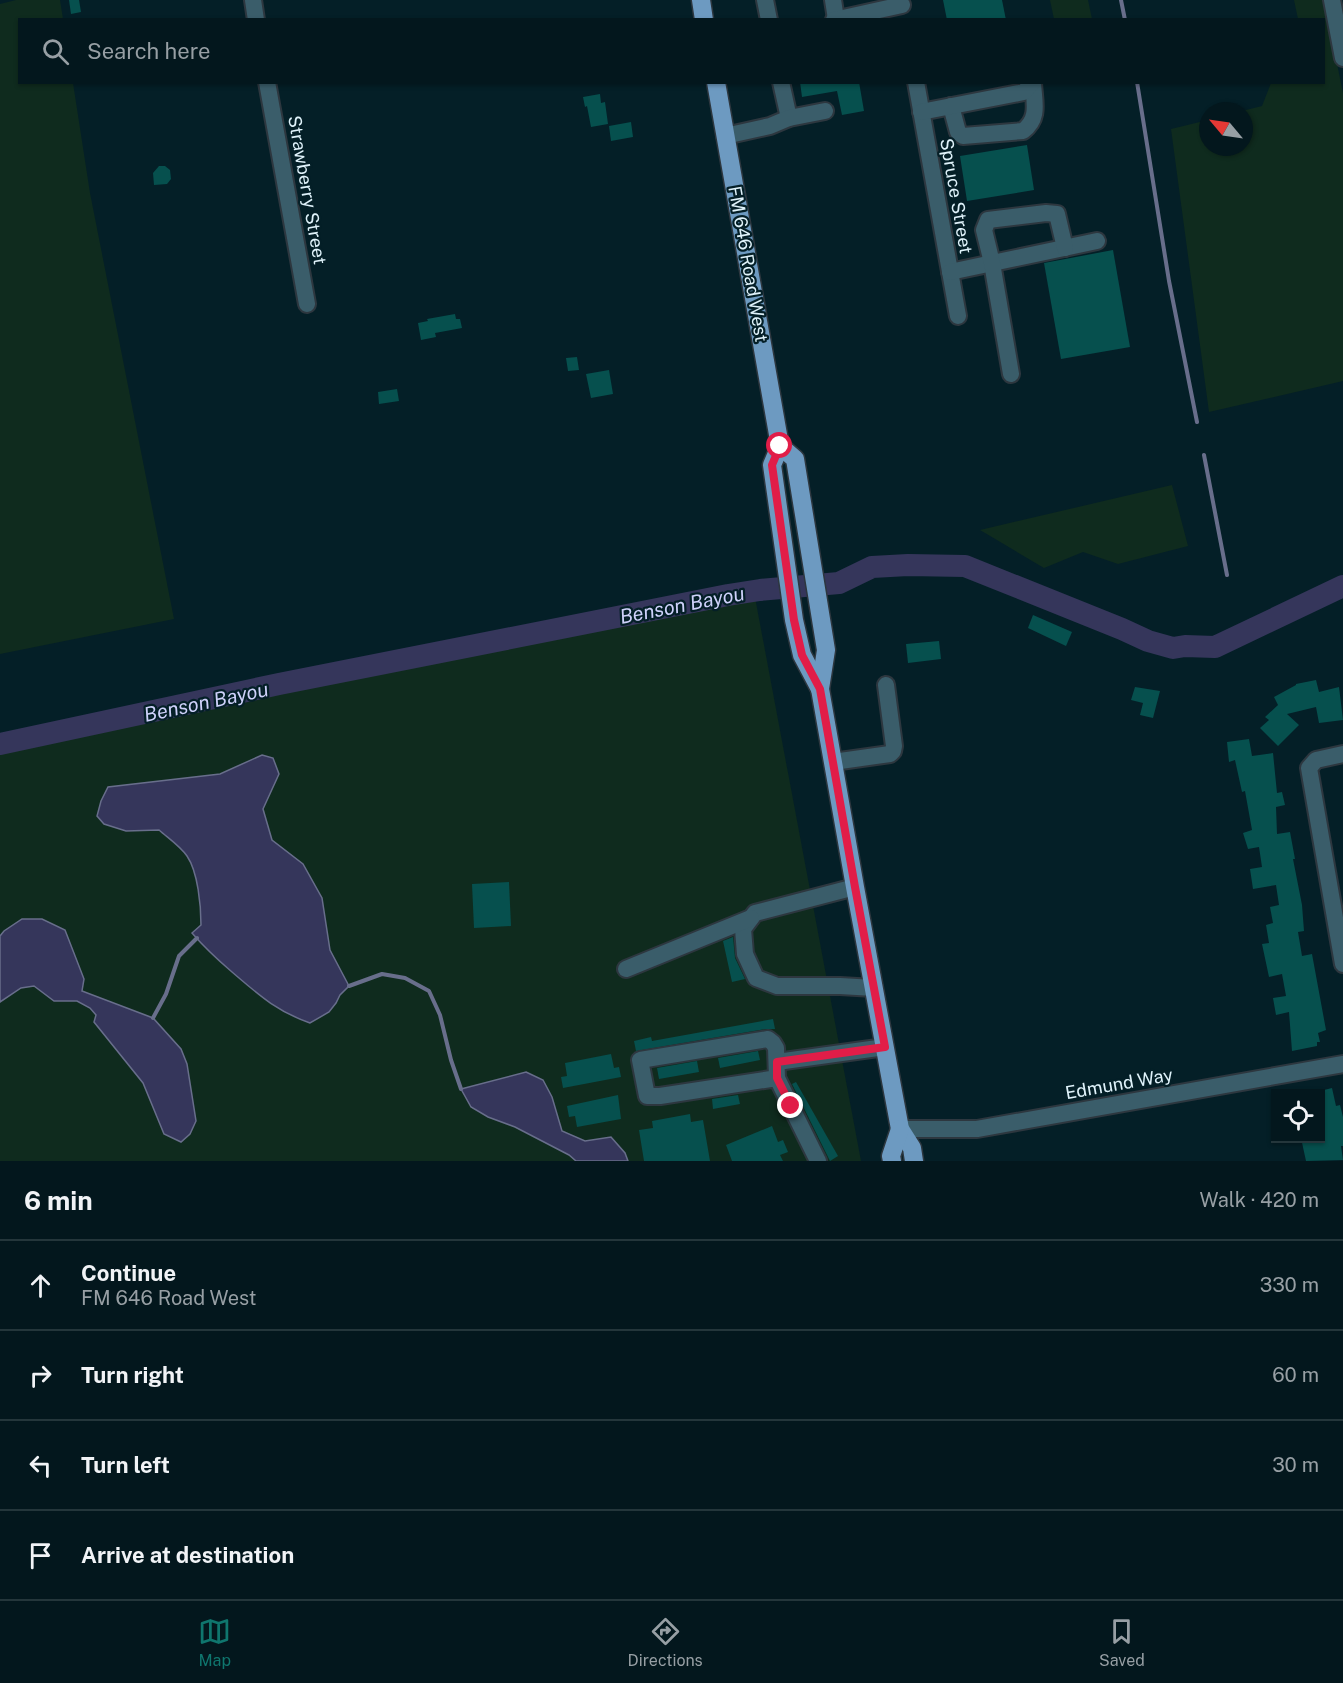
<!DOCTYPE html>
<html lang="en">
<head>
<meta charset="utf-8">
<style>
  body { margin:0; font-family:"Public Sans",sans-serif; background:#0d2026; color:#f1f3f6 }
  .controls { position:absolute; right:18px; bottom:18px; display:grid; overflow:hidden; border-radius:0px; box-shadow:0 2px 4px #0004 }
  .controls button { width:54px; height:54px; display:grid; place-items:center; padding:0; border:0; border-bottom:2px solid #24363b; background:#03171d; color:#f1f3f6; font:30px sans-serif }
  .compass { position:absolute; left:1199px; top:102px; width:54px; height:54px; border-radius:50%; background:#03171d; box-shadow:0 2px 4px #0004; rotate:299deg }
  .stop { position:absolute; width:18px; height:18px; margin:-14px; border:4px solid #e11d48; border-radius:50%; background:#fff }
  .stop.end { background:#e11d48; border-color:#fff; box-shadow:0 2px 6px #0008 }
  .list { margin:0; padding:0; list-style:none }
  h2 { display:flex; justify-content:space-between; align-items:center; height:78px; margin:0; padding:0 24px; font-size:26px }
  h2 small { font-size:20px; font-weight:400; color:#979fa4 }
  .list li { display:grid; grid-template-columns:39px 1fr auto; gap:18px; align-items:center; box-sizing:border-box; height:90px; padding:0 24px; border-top:2px solid #24363b }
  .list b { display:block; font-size:22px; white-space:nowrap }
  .list p { margin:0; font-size:20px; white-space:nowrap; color:#979fa4 }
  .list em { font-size:20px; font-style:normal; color:#979fa4 }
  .icon { flex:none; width:33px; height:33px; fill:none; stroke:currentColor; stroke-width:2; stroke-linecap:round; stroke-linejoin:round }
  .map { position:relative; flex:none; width:1343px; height:1161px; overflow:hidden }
  .search { position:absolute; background:#03171d; box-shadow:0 2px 4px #0004; left:18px; right:18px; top:18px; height:66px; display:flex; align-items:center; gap:15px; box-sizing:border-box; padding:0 21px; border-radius:0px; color:#979fa4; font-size:22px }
  .sheet { height:438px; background:#03171d }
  nav { display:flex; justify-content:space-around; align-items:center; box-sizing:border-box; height:84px; border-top:2px solid #24363b; background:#03171d; font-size:16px; color:#979fa4 }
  nav a { display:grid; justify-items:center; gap:3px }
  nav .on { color:#0f766e }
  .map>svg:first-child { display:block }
  .green { fill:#0f2b1e }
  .water { fill:#35365b; stroke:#686e8b; stroke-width:1.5 }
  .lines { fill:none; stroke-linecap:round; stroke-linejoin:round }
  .stream { stroke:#686e8b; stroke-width:4 }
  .river { stroke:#35365b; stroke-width:22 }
  .building { fill:#06504e }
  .minor-casing { stroke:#2d373f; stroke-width:20 }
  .major-casing { stroke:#2d373f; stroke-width:21 }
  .minor { stroke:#3a5d6a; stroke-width:16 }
  .major { stroke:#6d9ac1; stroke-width:18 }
  .route { stroke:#e11d48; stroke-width:8 }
  .labels { text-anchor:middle; stroke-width:4.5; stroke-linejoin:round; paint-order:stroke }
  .street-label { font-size:18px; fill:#dff2fa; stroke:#041f27 }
  .water-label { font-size:20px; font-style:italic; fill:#ced1fa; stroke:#041f27 }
</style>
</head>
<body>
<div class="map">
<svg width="1343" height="1161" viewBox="0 0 1343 1161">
  <rect width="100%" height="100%" fill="#041f27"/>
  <g class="green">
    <polygon points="16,0 60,0 63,19 20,20 20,82 73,83 90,193 174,619 0,654 0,4"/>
    <polygon points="1050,0 1088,0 1092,19 1054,19"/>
    <polygon points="1294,0 1324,0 1343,93 1343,381 1209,412 1171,129 1208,120 1208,147 1244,147 1244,111 1242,111 1262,106 1271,83 1324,82 1324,20 1298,19"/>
    <polygon points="1172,485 1188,546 1118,564 1083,552 1044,568 980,530"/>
    <polygon points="754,592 861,1161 0,1161 0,743"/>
  </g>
  <g class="water">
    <path d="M262,755L273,758L279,774L263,809L272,840L303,864L322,898L330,950L349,986L340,995L336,1003L329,1012L310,1023C276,1011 259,995 232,972C218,960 204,947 192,933L201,925C201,906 198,872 187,856C180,846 168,838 159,830L126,831L104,824L97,816L101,801L108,787L220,774Z"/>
    <polygon points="22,919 42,919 65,930 84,979 82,991 153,1018 181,1049 187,1064 196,1121 190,1134 181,1142 164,1134 143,1083 94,1022 96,1015 90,1008 77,1001 54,1001 34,986 21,988 0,1002 0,936 4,931"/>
    <polygon points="526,1072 543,1080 552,1097 562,1131 585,1141 611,1137 625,1153 628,1161 576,1161 569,1155 515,1127 488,1117 471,1107 461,1089"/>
  </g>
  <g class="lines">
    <g class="stream">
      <polyline points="1121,0 1125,20"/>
      <polyline points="1137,82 1169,281 1197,422"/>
      <polyline points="1204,455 1227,575"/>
      <polyline points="1258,622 1261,626"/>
      <polyline points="349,986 382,974 405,978 429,991 440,1015 451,1060 461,1089"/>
      <polyline points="153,1018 166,994 179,956 197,938"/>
    </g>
    <polyline class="river" points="0,744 279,684 728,595 760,590 839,583 872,567 908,565 965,566 1122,629 1148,641 1173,648 1185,646 1215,647 1343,586"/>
  </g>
  <g class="building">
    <polygon points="69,0 79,0 81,12 71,14"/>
    <polygon points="943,0 1002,0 1006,20 947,20"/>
    <polygon points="800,82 859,82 864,111 842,115 837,91 802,97"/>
    <polygon points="600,94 601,103 605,102 608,124 591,127 587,106 585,107 583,97"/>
    <polygon points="631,122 633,137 611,141 609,126"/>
    <polygon points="1027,145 1034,190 967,201 960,156"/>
    <polygon points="159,166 165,166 170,170 171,179 167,184 154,185 153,173"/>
    <polygon points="1113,250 1130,347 1061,359 1044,263"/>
    <polygon points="455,314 456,319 460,319 462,328 435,333 436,337 421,340 418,323 428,321 427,319"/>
    <polygon points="577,357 579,370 568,371 566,358"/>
    <polygon points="609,370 613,394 591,398 586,374"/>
    <polygon points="397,389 399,401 379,404 378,392"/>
    <polygon points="1033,615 1072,632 1066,646 1028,628"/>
    <polygon points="939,641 941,659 908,663 906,644"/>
    <polygon points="1316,680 1319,692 1339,687 1343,720 1319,723 1316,707 1287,714 1299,725 1278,746 1260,728 1269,720 1265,717 1278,705 1274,697 1296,685 1296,684"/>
    <polygon points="1135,687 1160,691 1153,718 1140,715 1143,703 1131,700"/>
    <polygon points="1249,739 1252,756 1273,753 1277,793 1282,792 1285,805 1276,807 1277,834 1290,832 1295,859 1293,859 1302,905 1304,931 1298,932 1302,956 1312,954 1326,1030 1318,1033 1320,1042 1317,1042 1317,1046 1292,1051 1289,1012 1276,1015 1273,998 1286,996 1282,974 1269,977 1262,944 1269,943 1266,925 1273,923 1270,907 1279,905 1276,885 1253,889 1250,869 1262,867 1259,847 1248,849 1243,833 1252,830 1245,791 1242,792 1235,760 1229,762 1227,742"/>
    <polygon points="509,882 511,926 474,928 472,884"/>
    <polygon points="733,937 735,958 745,979 732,982 723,941"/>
    <polygon points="773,1019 775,1029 766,1029 636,1051 634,1041 651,1037 652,1041"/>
    <polygon points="758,1051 760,1060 720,1068 718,1058"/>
    <polygon points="611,1054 614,1068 619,1067 621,1077 563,1088 561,1077 567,1076 565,1063"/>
    <polygon points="697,1061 699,1072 659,1079 657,1068"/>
    <polygon points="796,1082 838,1156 830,1161 792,1084"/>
    <polygon points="1332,1088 1336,1106 1340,1105 1343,1117 1343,1146 1341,1146 1343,1160 1306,1161 1301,1138 1320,1138 1320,1091"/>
    <polygon points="618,1095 621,1119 577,1127 575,1116 569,1117 567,1106"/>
    <polygon points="738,1095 740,1104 713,1109 712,1099"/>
    <polygon points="690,1114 691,1122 703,1120 710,1161 644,1161 639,1130 653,1128 652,1121"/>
    <polygon points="772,1126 778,1142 783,1140 788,1152 780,1155 783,1161 732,1161 726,1145"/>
  </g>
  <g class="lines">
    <defs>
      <g id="minor">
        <polyline points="253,0 256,20"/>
        <polyline points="765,0 769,20"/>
        <polyline points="833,0 836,19"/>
        <polyline points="1332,0 1343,58"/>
        <polyline points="834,20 902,5"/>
        <polyline points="267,82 307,304"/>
        <polyline points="781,82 789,118"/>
        <polyline points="916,82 958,316"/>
        <path d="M951,106L958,132L963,136L1023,131C1040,118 1034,102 1033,83"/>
        <polyline points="921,112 1024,92 1033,82"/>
        <polyline points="725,136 770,126 789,118 825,111"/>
        <polyline points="950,272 1097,241"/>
        <polyline points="1011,374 992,263 984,230 988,220 1046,213 1057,214 1065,248"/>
        <polyline points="1343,754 1316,760 1309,768 1343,964"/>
        <polyline points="833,762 890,754 893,751 894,746 886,685"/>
        <polyline points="855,887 755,913 743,929 745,954 756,978 777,986 840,986 874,988"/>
        <polyline points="626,969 751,918"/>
        <polyline points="777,1062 885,1047"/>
        <polyline points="777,1078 660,1096 647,1096 640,1060 768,1039 773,1043 776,1048 777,1078 818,1161"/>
        <polyline points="900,1129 977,1129 1343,1064"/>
      </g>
      <g id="major">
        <polyline points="701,0 704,20"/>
        <polyline points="716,82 780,446 772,465 794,620 802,655 820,689"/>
        <polyline points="780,446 795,459 826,650 820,689 855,887 900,1129 912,1148 914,1161"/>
        <polyline points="892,1161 891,1156 900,1129"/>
      </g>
    </defs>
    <use href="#minor" class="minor-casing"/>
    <use href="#major" class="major-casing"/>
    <use href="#minor" class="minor"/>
    <use href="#major" class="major"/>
  </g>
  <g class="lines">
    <polyline class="route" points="780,446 772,465 794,620 802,655 820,689 855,887 885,1047 777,1062 777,1078 791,1106"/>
  </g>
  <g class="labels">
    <g class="street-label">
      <text transform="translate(307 190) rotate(80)" y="6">Strawberry Street</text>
      <text transform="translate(956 196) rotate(80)" y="6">Spruce Street</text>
      <text transform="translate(748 264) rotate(80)" y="6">FM 646 Road West</text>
      <text transform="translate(1119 1084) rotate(-10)" y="6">Edmund Way</text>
    </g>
    <g class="water-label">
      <text transform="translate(682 605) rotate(-11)" y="7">Benson Bayou</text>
      <text transform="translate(206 702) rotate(-12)" y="7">Benson Bayou</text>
    </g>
  </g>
</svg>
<div class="controls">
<button><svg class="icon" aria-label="locate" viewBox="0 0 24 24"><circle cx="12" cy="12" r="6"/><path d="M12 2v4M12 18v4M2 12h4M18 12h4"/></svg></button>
</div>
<svg class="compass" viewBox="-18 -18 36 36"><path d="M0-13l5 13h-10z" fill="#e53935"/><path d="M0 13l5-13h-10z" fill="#979fa4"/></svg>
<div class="stop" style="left:780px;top:446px"></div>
<div class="stop end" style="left:791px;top:1106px"></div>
<div class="search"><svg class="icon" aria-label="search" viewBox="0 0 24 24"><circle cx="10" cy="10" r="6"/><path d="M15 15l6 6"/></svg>Search here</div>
</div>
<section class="sheet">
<h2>6 min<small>Walk · 420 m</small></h2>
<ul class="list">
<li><svg class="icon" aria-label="ahead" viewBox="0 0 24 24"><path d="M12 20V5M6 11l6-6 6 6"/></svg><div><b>Continue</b><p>FM 646 Road West</p></div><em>330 m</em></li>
<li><svg class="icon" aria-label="right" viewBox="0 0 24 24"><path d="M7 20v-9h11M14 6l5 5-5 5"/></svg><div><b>Turn right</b></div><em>60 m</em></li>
<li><svg class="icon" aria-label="left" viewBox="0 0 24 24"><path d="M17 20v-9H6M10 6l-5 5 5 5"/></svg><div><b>Turn left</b></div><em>30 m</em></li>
<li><svg class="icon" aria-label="arrive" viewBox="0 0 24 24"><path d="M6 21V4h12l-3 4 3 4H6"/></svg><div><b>Arrive at destination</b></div></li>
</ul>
</section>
<nav>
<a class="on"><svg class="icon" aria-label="map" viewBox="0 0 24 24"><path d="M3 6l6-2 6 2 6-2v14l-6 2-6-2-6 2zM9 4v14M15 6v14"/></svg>Map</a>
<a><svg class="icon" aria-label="directions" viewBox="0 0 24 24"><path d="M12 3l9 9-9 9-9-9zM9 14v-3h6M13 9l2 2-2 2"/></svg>Directions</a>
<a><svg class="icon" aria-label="saved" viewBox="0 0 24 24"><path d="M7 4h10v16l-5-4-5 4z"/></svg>Saved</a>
</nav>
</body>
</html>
